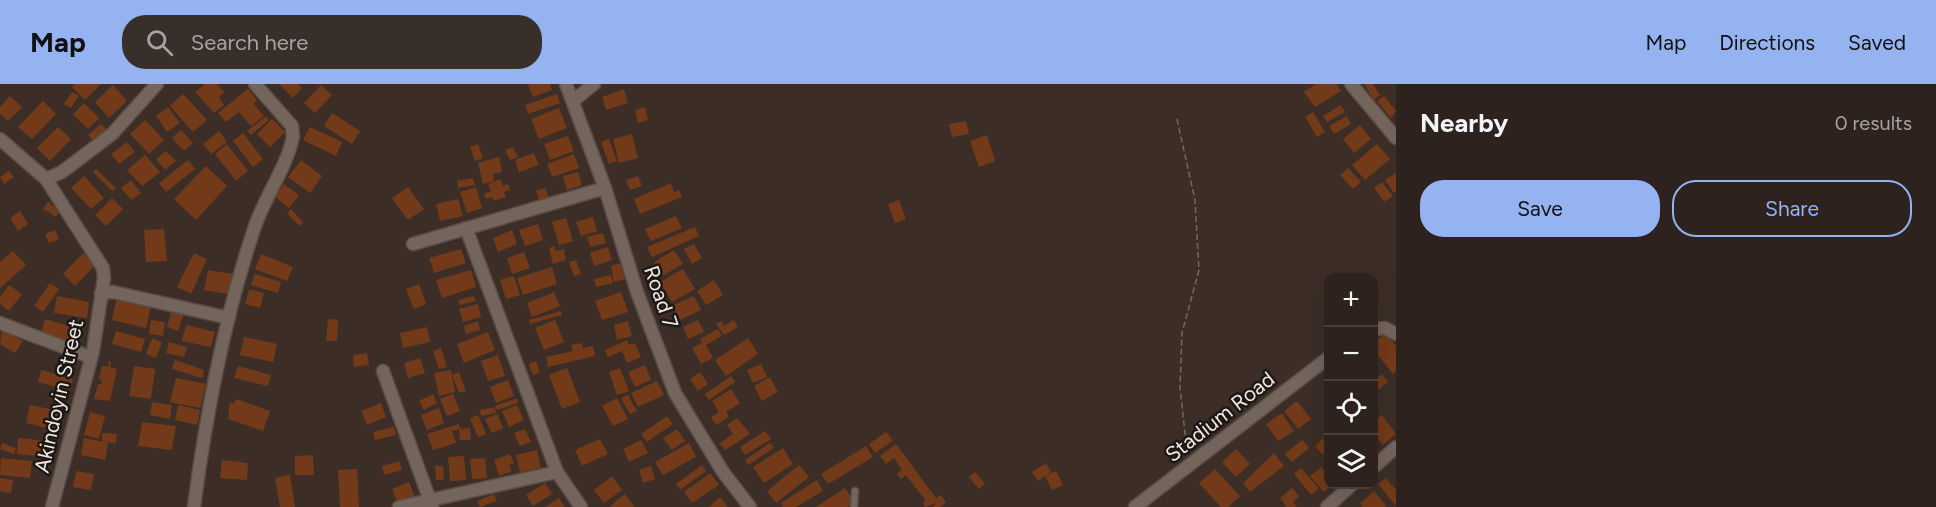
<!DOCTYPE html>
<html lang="en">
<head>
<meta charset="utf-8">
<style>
  body { margin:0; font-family:Figtree,sans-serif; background:#392f2a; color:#f1f3f6 }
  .controls { position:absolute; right:18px; bottom:18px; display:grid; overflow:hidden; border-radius:12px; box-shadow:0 6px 24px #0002 }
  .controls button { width:54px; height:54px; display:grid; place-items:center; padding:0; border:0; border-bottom:2px solid #483f3b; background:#2d221d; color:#f1f3f6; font:30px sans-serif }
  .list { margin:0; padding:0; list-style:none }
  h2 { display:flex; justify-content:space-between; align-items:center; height:78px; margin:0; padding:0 24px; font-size:26px }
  h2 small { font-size:20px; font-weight:400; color:#a7a4a4 }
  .actions { display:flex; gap:12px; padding:18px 24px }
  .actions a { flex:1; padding:14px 0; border:2px solid #95b2f1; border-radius:24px; text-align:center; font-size:21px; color:#95b2f1 }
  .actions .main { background:#95b2f1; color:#111 }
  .icon { flex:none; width:33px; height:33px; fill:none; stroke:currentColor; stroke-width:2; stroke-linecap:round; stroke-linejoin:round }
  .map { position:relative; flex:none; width:1396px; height:423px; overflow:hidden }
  header { display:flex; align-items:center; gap:36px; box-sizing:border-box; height:84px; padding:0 30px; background:#95b2f1; color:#111 }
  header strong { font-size:28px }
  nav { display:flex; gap:33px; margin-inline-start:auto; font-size:21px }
  .search { width:420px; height:54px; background:#392f2a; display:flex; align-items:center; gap:15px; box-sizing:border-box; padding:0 21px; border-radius:24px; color:#a7a4a4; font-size:22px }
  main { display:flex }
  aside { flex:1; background:#2d221d }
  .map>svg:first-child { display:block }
  .building { fill:#723a18 }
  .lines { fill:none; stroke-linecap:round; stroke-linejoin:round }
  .lane-casing { stroke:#584d47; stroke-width:9 }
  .street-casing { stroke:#584d47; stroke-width:15 }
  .path { stroke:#746761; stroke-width:1.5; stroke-dasharray:6 3; stroke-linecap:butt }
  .lane { stroke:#73645c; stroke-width:6 }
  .street { stroke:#73645c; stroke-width:12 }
  .labels { text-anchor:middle; stroke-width:5; stroke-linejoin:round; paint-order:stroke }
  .street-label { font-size:21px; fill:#f1e8e4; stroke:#1e1815 }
</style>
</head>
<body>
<header>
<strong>Map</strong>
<div class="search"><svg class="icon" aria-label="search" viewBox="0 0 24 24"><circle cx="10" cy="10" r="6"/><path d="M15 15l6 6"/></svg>Search here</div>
<nav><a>Map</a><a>Directions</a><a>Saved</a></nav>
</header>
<main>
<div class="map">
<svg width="1396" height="423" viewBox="0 0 1396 423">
  <rect width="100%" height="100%" fill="#3c2e27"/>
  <g class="building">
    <polygon points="75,0 101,0 85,16 72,3"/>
    <polygon points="205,0 217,0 224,8 219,13 224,21 214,29 195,8"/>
    <polygon points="279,0 298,0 302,4 293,14"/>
    <polygon points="528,0 550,0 552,6 533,13"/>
    <polygon points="1316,0 1336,0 1341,7 1315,23 1304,8"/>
    <polygon points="1364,0 1373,0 1380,11 1374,16"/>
    <polygon points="113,1 127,17 109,34 95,18"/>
    <polygon points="321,1 332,11 315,29 304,19"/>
    <polygon points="248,5 257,16 254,20 264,32 251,42 239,28 226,38 218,29"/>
    <polygon points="624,5 628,19 606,26 602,13"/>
    <polygon points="72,8 79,12 71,24 64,20"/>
    <polygon points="183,10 207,36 193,48 170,22"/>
    <polygon points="557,10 560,19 528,30 525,21"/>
    <polygon points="10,12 22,23 8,37 0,30 0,23"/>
    <polygon points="1384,12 1396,27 1391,34 1377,17"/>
    <polygon points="43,17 56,30 32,55 18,43"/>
    <polygon points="84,19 99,34 88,45 73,30"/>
    <polygon points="1341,21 1345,28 1327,38 1323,32"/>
    <polygon points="168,23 180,39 167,48 156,32"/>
    <polygon points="645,23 648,36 638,39 635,26"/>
    <polygon points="559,24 567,44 539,55 531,35"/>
    <polygon points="1313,28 1325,48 1317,53 1305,33"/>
    <polygon points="332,29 360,47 352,60 324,42"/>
    <polygon points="266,32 269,36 251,51 247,47"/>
    <polygon points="1347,32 1351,40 1334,50 1329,42"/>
    <polygon points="272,35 285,48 270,63 257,50"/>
    <polygon points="145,36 164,56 149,70 130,50"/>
    <polygon points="966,37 969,50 952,53 949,40"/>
    <polygon points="101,40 107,46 94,57 88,51"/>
    <polygon points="1360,41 1371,55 1354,69 1343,55"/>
    <polygon points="58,43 71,55 50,77 37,64"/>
    <polygon points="310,43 342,58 336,72 303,56"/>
    <polygon points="181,46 193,59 184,67 172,54"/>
    <polygon points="219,47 227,58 211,70 203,60"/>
    <polygon points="243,49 263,75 253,83 233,57"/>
    <polygon points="632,50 638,74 619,79 613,55"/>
    <polygon points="987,51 995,77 979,83 970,57"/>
    <polygon points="568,52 574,67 550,76 544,60"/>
    <polygon points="609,55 617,77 609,80 601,58"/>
    <polygon points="127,58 135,68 119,80 111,70"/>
    <polygon points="227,60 248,87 236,97 215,70"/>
    <polygon points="478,60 483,74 475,77 470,63"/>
    <polygon points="1377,60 1390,75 1365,96 1352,81"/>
    <polygon points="513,63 518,73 510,76 505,66"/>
    <polygon points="166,67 176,77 165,86 156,75"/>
    <polygon points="534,69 539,81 519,88 515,76"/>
    <polygon points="574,70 579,84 552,93 547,80"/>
    <polygon points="145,71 160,88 142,102 127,86"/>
    <polygon points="499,73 502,88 493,90 494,97 483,100 478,79"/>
    <polygon points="188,76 195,85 166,108 159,99"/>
    <polygon points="301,76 322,92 310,109 288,93"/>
    <polygon points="206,82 227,102 196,136 174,115"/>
    <polygon points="1348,84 1361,98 1353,105 1340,91"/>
    <polygon points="96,85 116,104 112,107 93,88"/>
    <polygon points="9,87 14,93 4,100 0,93"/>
    <polygon points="578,88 582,101 567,106 563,92"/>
    <polygon points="1396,89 1396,108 1394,109 1385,96"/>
    <polygon points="84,92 104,114 91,125 71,104"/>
    <polygon points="638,92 642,102 630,106 626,96"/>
    <polygon points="473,94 475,101 458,104 457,97"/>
    <polygon points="500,95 503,102 508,100 510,106 504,108 506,113 493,117 492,113 486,115 484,110 491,107 488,100"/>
    <polygon points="131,96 141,109 131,116 121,104"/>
    <polygon points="1382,98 1393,112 1384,118 1374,104"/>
    <polygon points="671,99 674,108 679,106 682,113 640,130 634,115"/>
    <polygon points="284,100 299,111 289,124 275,113"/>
    <polygon points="408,103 424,125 408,136 392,114"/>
    <polygon points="476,103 482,124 467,129 460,108"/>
    <polygon points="545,104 550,116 541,119 536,107"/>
    <polygon points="112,114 123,125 106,142 95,131"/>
    <polygon points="458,115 463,132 440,137 436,120"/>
    <polygon points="899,116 906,135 895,139 888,120"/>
    <polygon points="48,118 60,127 56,133 43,125"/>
    <polygon points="291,125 303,138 299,142 287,129"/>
    <polygon points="20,127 28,140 18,147 10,134"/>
    <polygon points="676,132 682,144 651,157 645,145"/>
    <polygon points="593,133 597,147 581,152 576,138"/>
    <polygon points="566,134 573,157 559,161 552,138"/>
    <polygon points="538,140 543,156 525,162 519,146"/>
    <polygon points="695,143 699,152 652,173 647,163"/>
    <polygon points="164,145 167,177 146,178 144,146"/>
    <polygon points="55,146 59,155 49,159 45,150"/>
    <polygon points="512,146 517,160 498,168 493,154"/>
    <polygon points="603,149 606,159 590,163 587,153"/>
    <polygon points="694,160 702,174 692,180 684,165"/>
    <polygon points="554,162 556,167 564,165 566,176 553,180 549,164"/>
    <polygon points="608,163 612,176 594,182 590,169"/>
    <polygon points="461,165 466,179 434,189 429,174"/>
    <polygon points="674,166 683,180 662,192 654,178"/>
    <polygon points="13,167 26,181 0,204 0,178"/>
    <polygon points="524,168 530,184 512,190 507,174"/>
    <polygon points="83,169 95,181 75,202 63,190"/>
    <polygon points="194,169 207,175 191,210 177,203"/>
    <polygon points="261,170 293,183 287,197 255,185"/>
    <polygon points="576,176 581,190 574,192 569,178"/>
    <polygon points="620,179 626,195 614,198 611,182"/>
    <polygon points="552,183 557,200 523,211 517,194"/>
    <polygon points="683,185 695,205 672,218 660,198"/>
    <polygon points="208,186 233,190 229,210 204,206"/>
    <polygon points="471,186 476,203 442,214 436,196"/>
    <polygon points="255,190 281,198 278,209 251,201"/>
    <polygon points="611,191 613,199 596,203 594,195"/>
    <polygon points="514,192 520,211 506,215 500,196"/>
    <polygon points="714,196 723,211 706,221 697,207"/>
    <polygon points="50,199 59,205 43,228 34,222"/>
    <polygon points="419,200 426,220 414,225 406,205"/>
    <polygon points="9,201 22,210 9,227 0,220 0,213"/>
    <polygon points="249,205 264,209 260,224 245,220"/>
    <polygon points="554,208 560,222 532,233 527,219"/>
    <polygon points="621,208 628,228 602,236 595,217"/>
    <polygon points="57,212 89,218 87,234 54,229"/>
    <polygon points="474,212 476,217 460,221 458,216"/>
    <polygon points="694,212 701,226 680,236 673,221"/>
    <polygon points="116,216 151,223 146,244 112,236"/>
    <polygon points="478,220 481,233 463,238 459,225"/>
    <polygon points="172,226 184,229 178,247 167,243"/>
    <polygon points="561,227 562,231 530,240 529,236"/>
    <polygon points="45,235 83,246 78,262 40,251"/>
    <polygon points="328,235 338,236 337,257 326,257"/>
    <polygon points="151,236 165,238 163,252 149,250"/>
    <polygon points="555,236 564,258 544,266 535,244"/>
    <polygon points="698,236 704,248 688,255 683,243"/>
    <polygon points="734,236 738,243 724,251 716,240 721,237 724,242"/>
    <polygon points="478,237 480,246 466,250 464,242"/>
    <polygon points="628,237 632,252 617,256 614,241"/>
    <polygon points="186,241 215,248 211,263 182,257"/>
    <polygon points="427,243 430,258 403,264 400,249"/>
    <polygon points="2,244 23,257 15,269 0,260"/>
    <polygon points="718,245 722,252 706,261 713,274 701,280 692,264 702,259 700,255"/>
    <polygon points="116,247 145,255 141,268 112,260"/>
    <polygon points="488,248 495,266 464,279 457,260"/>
    <polygon points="1386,249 1396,262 1396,287 1393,290 1374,266 1374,258"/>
    <polygon points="244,253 277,260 273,278 240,271"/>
    <polygon points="152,254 162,258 156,274 146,270"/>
    <polygon points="748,254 758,270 726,292 715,276"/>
    <polygon points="627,256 629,261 635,259 641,273 627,279 622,267 608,273 605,266"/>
    <polygon points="169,258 187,263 184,273 166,269"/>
    <polygon points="582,259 583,264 593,262 595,272 548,283 546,273 573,267 571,261"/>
    <polygon points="441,264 447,283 439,285 433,267"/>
    <polygon points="367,269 369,281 354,283 353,271"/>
    <polygon points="498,271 505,292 488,297 481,277"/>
    <polygon points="420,274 425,289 408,294 404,279"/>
    <polygon points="175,276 204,286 202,294 172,285"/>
    <polygon points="109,277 111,278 110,283 117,285 110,317 94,315 98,300 101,300 102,296 99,295 102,282 108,283"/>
    <polygon points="536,277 540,288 533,291 529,280"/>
    <polygon points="761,280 767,293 753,299 747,286"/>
    <polygon points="645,281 651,296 635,303 628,288"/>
    <polygon points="134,282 155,285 151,315 129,312"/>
    <polygon points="238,282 271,291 268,302 234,294"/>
    <polygon points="567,284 580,318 562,325 549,291"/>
    <polygon points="620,284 629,307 617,311 609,288"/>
    <polygon points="41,286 73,295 70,307 38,298"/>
    <polygon points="451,286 455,308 439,312 434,289"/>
    <polygon points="459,288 466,307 459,309 452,291"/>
    <polygon points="700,288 708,300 698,307 690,295"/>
    <polygon points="1382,290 1388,298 1374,309 1374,297"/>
    <polygon points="731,292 735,298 709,316 705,310"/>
    <polygon points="770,293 778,308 762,317 754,302"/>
    <polygon points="176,294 206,300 200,324 170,318"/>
    <polygon points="508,296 514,312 496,319 490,303"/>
    <polygon points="657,297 664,311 638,323 631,309"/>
    <polygon points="731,305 740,319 726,328 729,333 716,341 711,333 719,328 712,317"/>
    <polygon points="433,310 437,319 424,326 419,317"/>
    <polygon points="453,310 460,327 447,332 440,315"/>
    <polygon points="628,311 637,327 630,330 621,314"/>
    <polygon points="517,314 518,319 497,326 495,322"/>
    <polygon points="617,314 628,335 613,342 602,322"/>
    <polygon points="236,315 270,327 263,347 228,335 230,318 234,320"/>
    <polygon points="1297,317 1311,335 1298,345 1284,327"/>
    <polygon points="152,318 172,321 170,335 150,331"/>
    <polygon points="381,319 386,333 367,341 361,327"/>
    <polygon points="30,321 59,327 55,346 26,339"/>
    <polygon points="178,321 200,326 197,341 175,336"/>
    <polygon points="517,321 524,336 509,343 502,327"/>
    <polygon points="495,323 496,329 481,332 480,326"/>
    <polygon points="439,324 444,339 427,346 421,331"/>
    <polygon points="90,328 105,332 99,355 84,351"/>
    <polygon points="1282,329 1294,347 1278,357 1266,340"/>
    <polygon points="497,330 503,344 492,349 485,335"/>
    <polygon points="478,331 486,350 478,353 470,334"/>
    <polygon points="1382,331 1396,350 1383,361 1374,349 1374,337"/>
    <polygon points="667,332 673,340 647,358 641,350"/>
    <polygon points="737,334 750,350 725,366 720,359 733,350 727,341"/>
    <polygon points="142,338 176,342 172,366 138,362"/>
    <polygon points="459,340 460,345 452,347 456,359 433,366 427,350"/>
    <polygon points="394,343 396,351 375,356 373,348"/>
    <polygon points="470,344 471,356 460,356 459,345"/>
    <polygon points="525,345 531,358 520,362 514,349"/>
    <polygon points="677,345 685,357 672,366 663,354"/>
    <polygon points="765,347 771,355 745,371 740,363"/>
    <polygon points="886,348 893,357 875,369 869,360"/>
    <polygon points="102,349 117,350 116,359 102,358"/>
    <polygon points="1328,350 1328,366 1323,371 1315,362"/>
    <polygon points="18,354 47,357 45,373 17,370"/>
    <polygon points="84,354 108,359 105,376 81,371"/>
    <polygon points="600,355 608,370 582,382 575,366"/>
    <polygon points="641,356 648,369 629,378 623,365"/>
    <polygon points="1302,356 1309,364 1292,378 1285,370"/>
    <polygon points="2,359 16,364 14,370 0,365"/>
    <polygon points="689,359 696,373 663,391 655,378"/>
    <polygon points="770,359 774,364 748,381 745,376"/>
    <polygon points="896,360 936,414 941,411 946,418 940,423 933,423 936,419 925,423 923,419 926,417 906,391 901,395 897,390 902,386 894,374 886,380 880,372"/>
    <polygon points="866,362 873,373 828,400 821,390"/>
    <polygon points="783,364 793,380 764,399 753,383"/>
    <polygon points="1236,365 1250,380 1236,393 1222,378"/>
    <polygon points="537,366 541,384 520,388 516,371"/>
    <polygon points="1274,369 1284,382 1250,408 1243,399"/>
    <polygon points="510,370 514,379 509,381 512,387 499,392 494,376"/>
    <polygon points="313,371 314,391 295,391 295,372"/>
    <polygon points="464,372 466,396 450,397 448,373"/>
    <polygon points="1,374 32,377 30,394 0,391"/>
    <polygon points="485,374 487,394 472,395 470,375"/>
    <polygon points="222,376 248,379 247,396 220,394"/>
    <polygon points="399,377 402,386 384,391 382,382"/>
    <polygon points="1046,379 1051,388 1038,397 1032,388"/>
    <polygon points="702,381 706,387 680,406 676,400"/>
    <polygon points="799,381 809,393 776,419 767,407"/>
    <polygon points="435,382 443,382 444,396 436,396"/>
    <polygon points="651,382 655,395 643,399 639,386"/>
    <polygon points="1321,383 1328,392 1328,400 1333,400 1324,408 1310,392"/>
    <polygon points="1301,384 1319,404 1311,411 1294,390"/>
    <polygon points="357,385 359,423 340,423 338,386"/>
    <polygon points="1215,385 1240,412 1228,423 1221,423 1199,399"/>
    <polygon points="76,387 94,390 91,406 73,403"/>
    <polygon points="1056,387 1063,401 1052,406 1045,392"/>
    <polygon points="975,388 985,400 979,405 969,393"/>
    <polygon points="710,389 719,401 692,419 684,408"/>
    <polygon points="290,391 295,423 280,423 275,394"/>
    <polygon points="612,392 622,406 604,419 594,406"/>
    <polygon points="0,394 13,396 11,409 0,407"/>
    <polygon points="1386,394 1396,406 1396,422 1378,400"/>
    <polygon points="817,396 823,407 796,423 783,423 781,419"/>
    <polygon points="409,398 415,414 398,420 392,405"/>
    <polygon points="545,399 552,410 533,422 526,411"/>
    <polygon points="845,404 854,418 847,423 816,423"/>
    <polygon points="1292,404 1299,412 1293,418 1297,423 1287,423 1280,414"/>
    <polygon points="1374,407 1387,423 1363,423 1360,419"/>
    <polygon points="494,410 497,417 480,423 477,417"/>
    <polygon points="625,410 635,423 609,423"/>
    <polygon points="720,413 728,423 709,423"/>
    <polygon points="559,414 565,423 545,423"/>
  </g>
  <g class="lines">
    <defs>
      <polyline id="lane" points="854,423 855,407"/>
      <g id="street">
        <polyline points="566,0 605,104 637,208 675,309 723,388 750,423"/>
        <polyline points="1351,0 1396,54"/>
        <polyline points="573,17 594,0"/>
        <polyline points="0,55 46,95 103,184 104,194 93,267 52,423"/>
        <polyline points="46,95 62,88 112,50 157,0"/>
        <polyline points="466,144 557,388 581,423"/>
        <polyline points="413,160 605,104"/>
        <polyline points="101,209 113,208 229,234"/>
        <polyline points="0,239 90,273"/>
        <polyline points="1374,245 1385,244 1396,250"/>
        <polyline points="383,287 432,422"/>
        <polyline points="1374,383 1396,363"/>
        <path d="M194,423C206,330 224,235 254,145C264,114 286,85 293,53L292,42L255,0"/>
        <polyline points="399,423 557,388"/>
        <polyline points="1135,423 1328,274"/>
        <polyline points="1327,423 1353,400"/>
      </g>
    </defs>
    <use href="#lane" class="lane-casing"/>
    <use href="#street" class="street-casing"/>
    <polyline class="path" points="1177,35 1195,116 1199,186 1182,249 1180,303 1187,368"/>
    <use href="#lane" class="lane"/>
    <use href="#street" class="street"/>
  </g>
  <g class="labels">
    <g class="street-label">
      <text transform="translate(661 213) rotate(71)" y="7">Road 7</text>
      <text transform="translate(59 312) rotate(-77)" y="7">Akindoyin Street</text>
      <text transform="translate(1220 333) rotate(-38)" y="7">Stadium Road</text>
    </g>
  </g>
</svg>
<div class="controls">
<button>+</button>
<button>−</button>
<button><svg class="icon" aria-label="locate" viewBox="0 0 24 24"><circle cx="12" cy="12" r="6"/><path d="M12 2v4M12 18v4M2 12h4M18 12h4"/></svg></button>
<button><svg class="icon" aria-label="layers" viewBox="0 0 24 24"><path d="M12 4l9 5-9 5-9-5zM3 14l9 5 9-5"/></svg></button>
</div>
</div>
<aside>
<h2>Nearby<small>0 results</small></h2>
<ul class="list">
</ul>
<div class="actions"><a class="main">Save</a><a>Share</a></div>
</aside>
</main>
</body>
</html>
